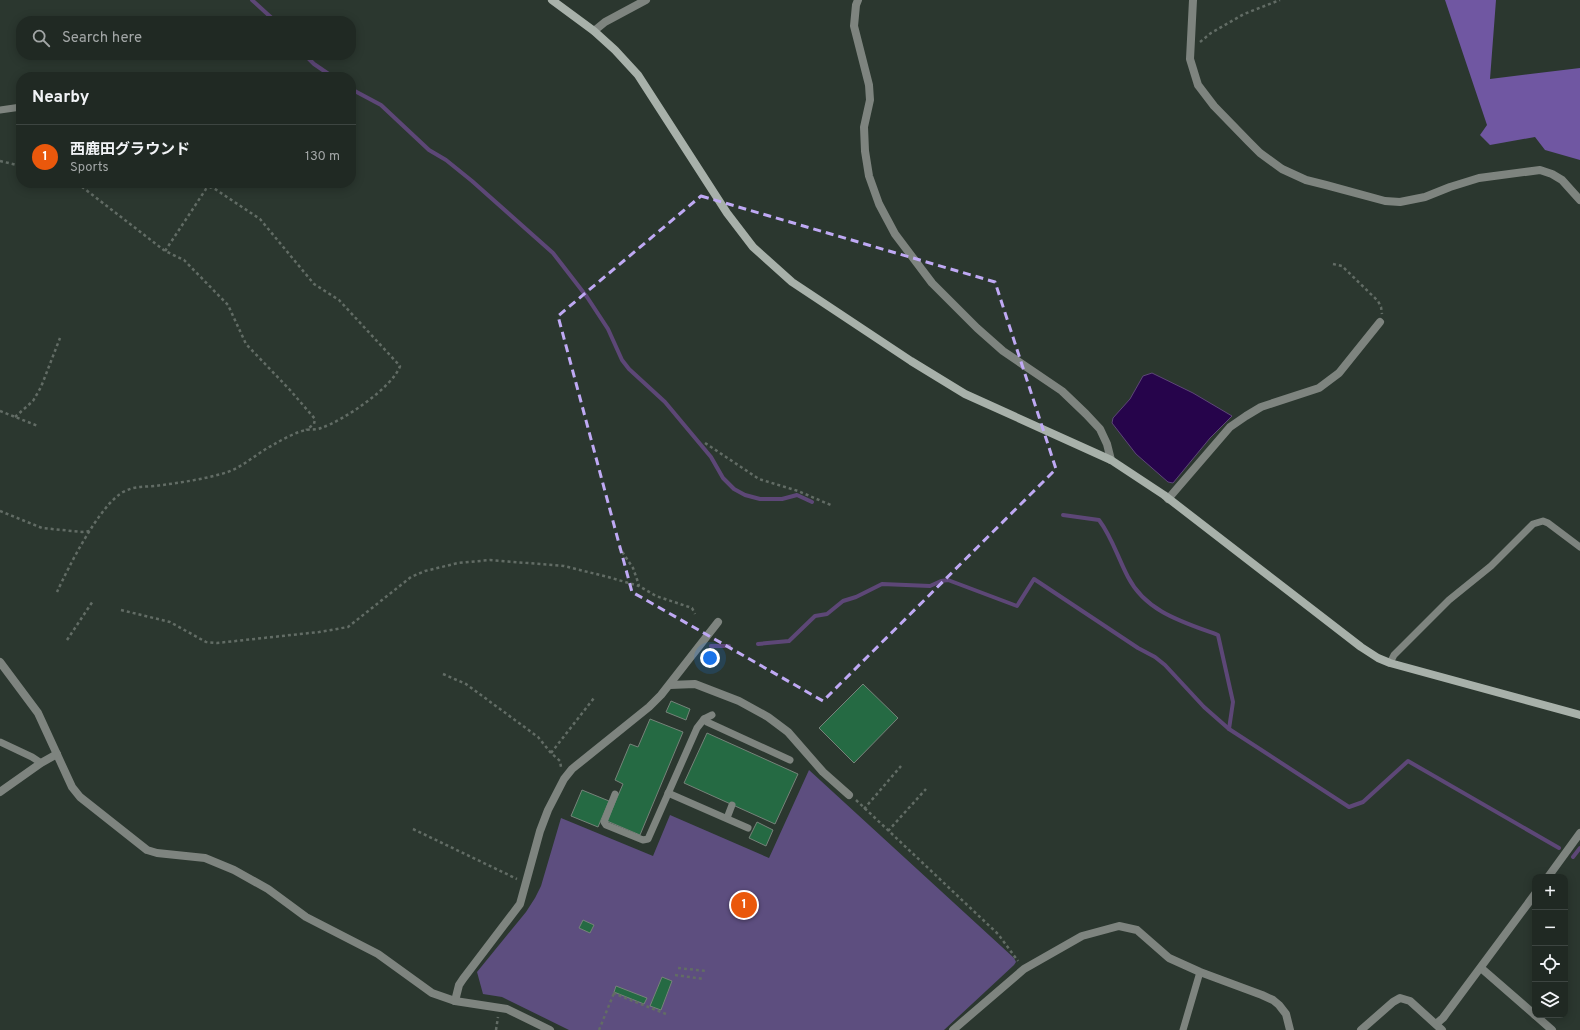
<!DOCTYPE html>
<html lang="en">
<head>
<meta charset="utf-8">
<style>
  body { margin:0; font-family:Overpass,"Noto Sans JP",sans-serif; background:#28312b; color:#f1f3f6 }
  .controls { position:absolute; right:12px; bottom:12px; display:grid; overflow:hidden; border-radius:8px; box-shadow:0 2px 10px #0003 }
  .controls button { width:36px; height:36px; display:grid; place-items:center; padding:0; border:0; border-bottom:1px solid #3d4541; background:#202923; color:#f1f3f6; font:20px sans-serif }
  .you { position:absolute; left:710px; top:658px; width:14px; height:14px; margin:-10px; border:3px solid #fff; border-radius:50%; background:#1a73e8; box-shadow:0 0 0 6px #1a73e833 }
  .badge { display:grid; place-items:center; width:26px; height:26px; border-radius:50%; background:#ea580c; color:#fff; font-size:13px; font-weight:700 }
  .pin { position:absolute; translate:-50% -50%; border:2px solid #fff; box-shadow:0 1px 4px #0006 }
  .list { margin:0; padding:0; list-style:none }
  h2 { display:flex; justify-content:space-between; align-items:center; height:52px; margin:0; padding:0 16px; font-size:17px }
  h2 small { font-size:13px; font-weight:400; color:#a2a6a6 }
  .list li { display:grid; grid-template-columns:26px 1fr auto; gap:12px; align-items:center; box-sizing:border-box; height:64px; padding:0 16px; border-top:1px solid #3d4541 }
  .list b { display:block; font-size:15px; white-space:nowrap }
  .list p { margin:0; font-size:13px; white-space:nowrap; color:#a2a6a6 }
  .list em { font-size:13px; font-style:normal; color:#a2a6a6 }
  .icon { flex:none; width:22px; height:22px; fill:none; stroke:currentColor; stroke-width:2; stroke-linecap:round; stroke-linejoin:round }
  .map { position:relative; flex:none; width:1580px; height:1030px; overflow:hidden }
  .search { position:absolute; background:#202923; box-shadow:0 2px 10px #0003; left:16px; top:16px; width:340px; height:44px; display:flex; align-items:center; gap:10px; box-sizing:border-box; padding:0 14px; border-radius:16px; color:#a2a6a6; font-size:15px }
  .panel { position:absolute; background:#202923; box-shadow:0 2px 10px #0003; left:16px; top:72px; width:340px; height:116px; border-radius:16px }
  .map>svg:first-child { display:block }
  .green { fill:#5d4e7f }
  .forest { fill:#7057a2 }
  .water { fill:#26044b; stroke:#5d4777 }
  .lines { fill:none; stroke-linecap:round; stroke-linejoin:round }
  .stream { stroke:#5d4777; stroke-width:4 }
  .building { fill:#256a43; stroke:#76837a }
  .path { stroke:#626c65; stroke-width:2.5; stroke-dasharray:3 3; stroke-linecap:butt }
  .lane { stroke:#7e847f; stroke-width:7 }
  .street { stroke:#7e847f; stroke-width:8 }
  .secondary { stroke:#a8b1aa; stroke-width:8 }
  .marked { fill:none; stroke:#bfa9f4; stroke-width:3; stroke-dasharray:8 5; stroke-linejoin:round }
</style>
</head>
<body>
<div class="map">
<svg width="1580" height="1030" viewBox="0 0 1580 1030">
  <rect width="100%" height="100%" fill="#2b372f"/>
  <polygon class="green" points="809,770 1014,958 1016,962 1014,965 944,1030 569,1030 502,997 483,994 477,972 526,912 535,898 541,886 561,818 653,856 670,815 769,858"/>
  <polygon class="forest" points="1445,0 1496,0 1490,79 1580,68 1580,160 1545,150 1535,137 1490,145 1480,135 1487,125"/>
  <polygon class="water" points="1152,373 1193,393 1232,416 1210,438 1173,483 1168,482 1136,454 1112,423 1113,418 1130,399 1143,376"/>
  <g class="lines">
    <g class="stream">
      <polyline points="252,0 275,21"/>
      <polyline points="305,55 314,64 333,77"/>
      <polyline points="351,89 381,105 429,150 446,160 472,181 553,253 587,297 608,329 622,360 629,369 665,402 711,457 723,478 734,489 745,495 760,499 782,499 797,495 812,502"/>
      <path d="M1063,515L1099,520C1112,537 1118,558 1128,577C1146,612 1183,622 1218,635L1233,702L1229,729"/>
      <polyline points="758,644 789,641 815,616 827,614 843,601 856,597 882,584 930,586 941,581 948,580 1017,606 1034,579 1138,648 1155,657 1165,665 1204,707 1229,729 1349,807 1363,802 1408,761 1559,848"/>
      <polyline points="711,646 729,646"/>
      <polyline points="1573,857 1580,848"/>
    </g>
  </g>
  <g class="building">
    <polygon points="863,684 898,718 854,763 819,728"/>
    <polygon points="671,701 690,709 686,720 666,712"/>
    <polygon points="650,719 683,732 640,835 607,821 623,784 615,780 630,744 638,747"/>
    <polygon points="707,733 798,774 775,824 684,783"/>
    <polygon points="582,790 609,801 598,827 571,816"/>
    <polygon points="757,822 773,830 766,846 749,838"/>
    <polygon points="583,920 594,925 590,933 579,928"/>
    <polygon points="662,977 672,981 661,1010 650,1006"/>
    <polygon points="616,986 647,998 644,1004 614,992"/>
  </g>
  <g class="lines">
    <g class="path">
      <polyline points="1200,42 1211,33 1244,14 1280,0"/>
      <polyline points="0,161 21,166"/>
      <polyline points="77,183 165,251 184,260 228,305 246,344 290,390 315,419 314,424 306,430"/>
      <polyline points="1333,264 1342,266 1378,301 1381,307 1382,314"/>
      <polyline points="0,411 38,426"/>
      <polyline points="15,417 33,401 41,387 60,338"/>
      <polyline points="705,443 759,479 798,491 833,506"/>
      <polyline points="0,511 42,528 82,532 90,531"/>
      <polyline points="619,547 633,568 639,585"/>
      <path d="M57,592C69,566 99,506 123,492C134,486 144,487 155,486C177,483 200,480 221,474C242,469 255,454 273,445C283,439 296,432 306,430C311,429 316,430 321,428C343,421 393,387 400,366L339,300L314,284L260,219L212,187L206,189L165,251"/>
      <polyline points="121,610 170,622 206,642 217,643 319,632 348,627 411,577 425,571 458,563 490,560 564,566 608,577 639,586 656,596 692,608 695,614"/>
      <polyline points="67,640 93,601"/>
      <polyline points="443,674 466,684 538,737 551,753 560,761 561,767"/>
      <polyline points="551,753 594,698"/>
      <polyline points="856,800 998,934 1018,961"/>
      <polyline points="864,809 901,766"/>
      <polyline points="413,829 517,879"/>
      <polyline points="888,831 926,789"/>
      <polyline points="678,968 706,971"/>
      <polyline points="675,975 704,979"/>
      <polyline points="613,993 666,1014"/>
      <polyline points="496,1030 498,1017"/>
      <polyline points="599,1030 614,993"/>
    </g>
    <g class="lane">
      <polyline points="0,110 21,107"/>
      <polyline points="1390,663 1394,655 1449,600 1491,566 1533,524 1543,521 1548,523 1580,547"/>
      <polyline points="704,719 707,722 790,760"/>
      <polyline points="0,742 32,757 41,763"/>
      <polyline points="668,793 748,828"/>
      <polyline points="615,794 604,822 606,825 643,840 648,839 697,728 704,719 712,715"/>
      <polyline points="727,818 732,805"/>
      <polyline points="1183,1030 1200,972"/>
    </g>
    <g class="street">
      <polyline points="858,0 856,5 854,26 869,85 870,100 864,127 865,151 869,176 879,204 895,234 932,283 977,328 1003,351 1062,391 1086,414 1100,429 1107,444 1111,460"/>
      <polyline points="1193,0 1190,59 1198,85 1214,106 1249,142 1260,153 1282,169 1306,180 1326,185 1385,201 1400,202 1425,197 1450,187 1479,178 1540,170 1552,174 1562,180 1580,200"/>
      <polyline points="594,31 605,22 646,0"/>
      <polyline points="1168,499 1230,427 1246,416 1261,407 1319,388 1339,373 1380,322"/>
      <polyline points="0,662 38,713 72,787 80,797 147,850 157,853 205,858 234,870 268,889 306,917 378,954 432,993 455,1001 507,1009 550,1030"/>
      <polyline points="670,685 695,684 739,701 768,717 788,732 823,772 849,795"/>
      <polyline points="0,792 41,763 57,754"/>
      <polyline points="1548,877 1580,833"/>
      <polyline points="1481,968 1535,1015"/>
      <polyline points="455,1001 459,985 463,979 520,904 540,831 548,810 564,779 572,769 649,707 661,695 718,622"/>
      <polyline points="1535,1015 1552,1030"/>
      <polyline points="1436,1024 1443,1018 1535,894"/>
      <polyline points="953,1030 1024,969 1082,936 1119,926 1137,930 1169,958 1200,972 1262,995 1273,1000 1279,1005 1286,1014 1290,1030"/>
      <polyline points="1361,1030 1393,1002 1400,998 1410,1001 1442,1030"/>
    </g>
    <polyline class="secondary" points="552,0 594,31 615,50 638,75 727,213 753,247 792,282 911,361 965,394 1111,460 1164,495 1361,647 1378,658 1390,663 1580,715"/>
  </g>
  <path class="marked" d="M701,196L995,282L1056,469L823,701L632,592L558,316Z"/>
</svg>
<div class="controls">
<button>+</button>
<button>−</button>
<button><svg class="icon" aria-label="locate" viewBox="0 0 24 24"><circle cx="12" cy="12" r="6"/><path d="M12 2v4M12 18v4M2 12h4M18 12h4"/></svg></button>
<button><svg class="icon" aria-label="layers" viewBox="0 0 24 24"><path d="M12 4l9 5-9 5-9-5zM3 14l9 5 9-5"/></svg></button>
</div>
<div class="you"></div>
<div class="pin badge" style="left:744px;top:905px">1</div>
<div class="search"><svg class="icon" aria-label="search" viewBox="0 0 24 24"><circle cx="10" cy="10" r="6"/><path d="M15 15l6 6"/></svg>Search here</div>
<section class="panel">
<h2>Nearby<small></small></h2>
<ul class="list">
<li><span class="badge">1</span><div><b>西鹿田グラウンド</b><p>Sports</p></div><em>130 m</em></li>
</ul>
</section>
</div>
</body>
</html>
